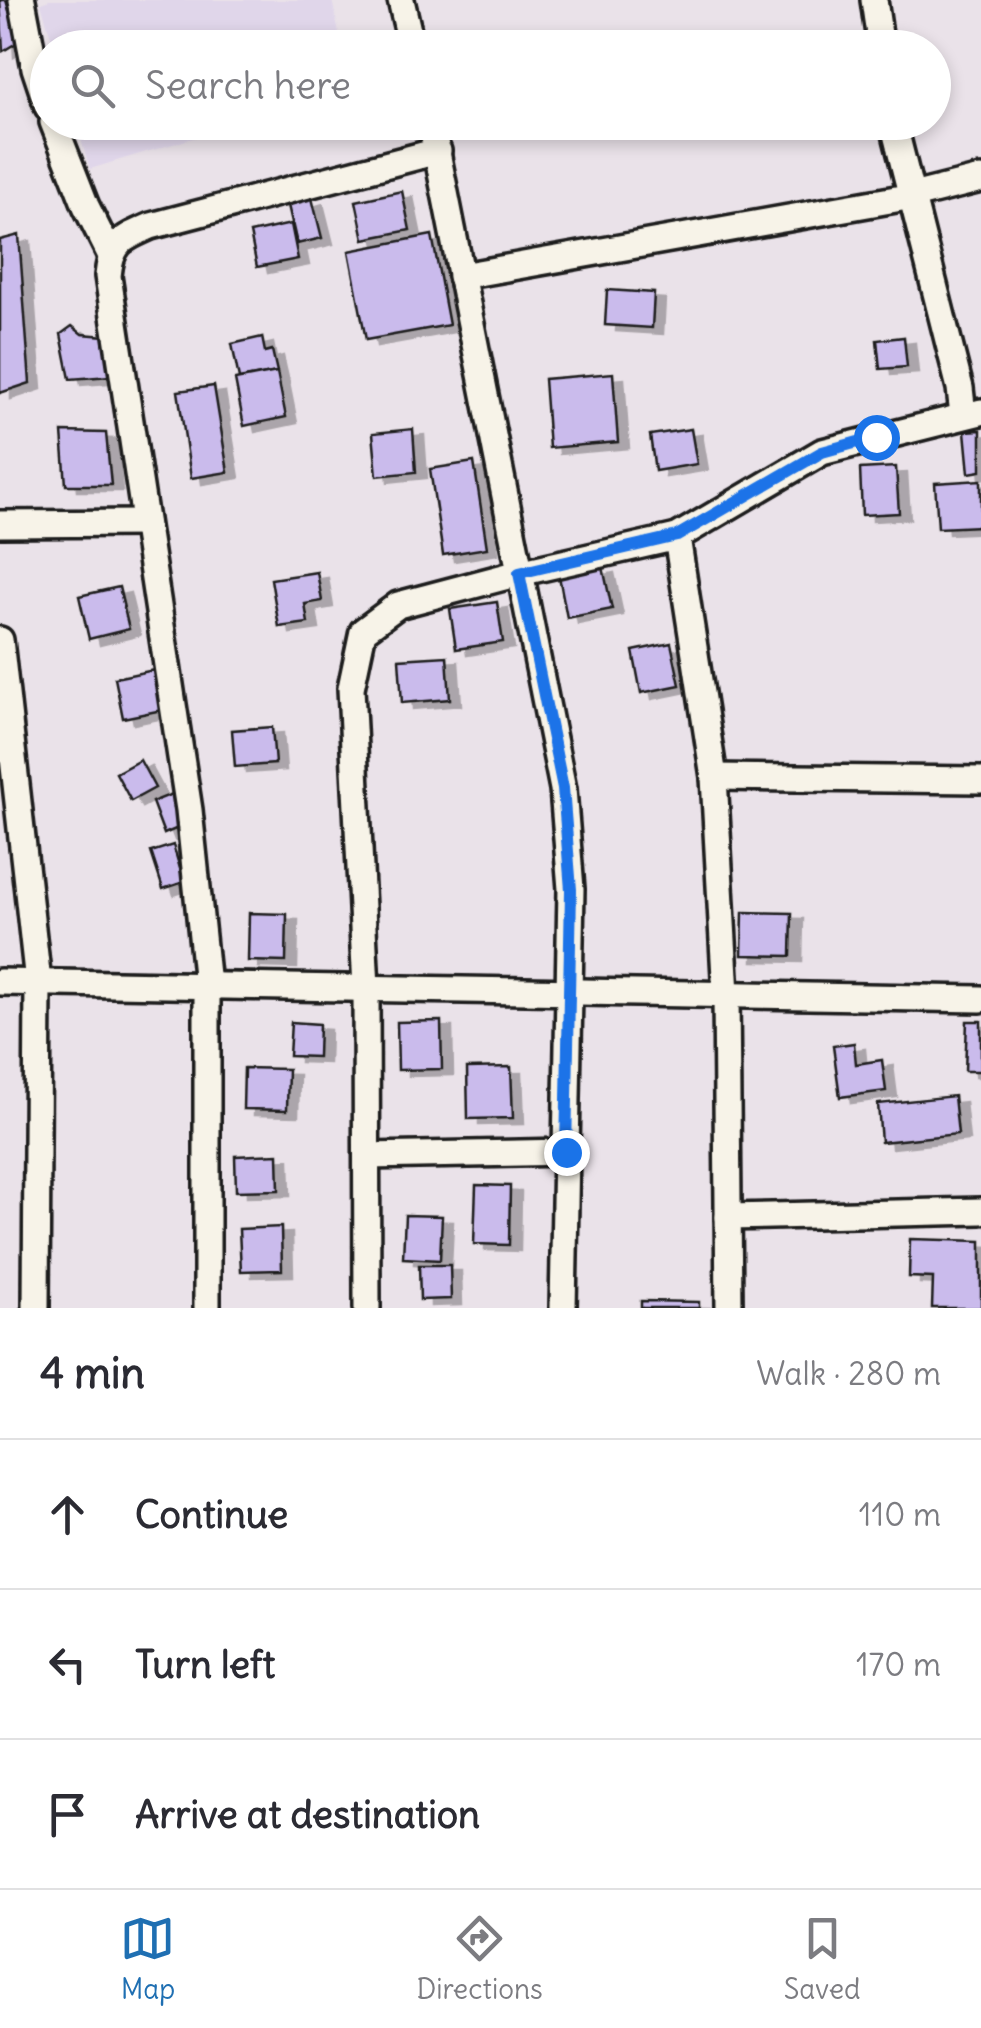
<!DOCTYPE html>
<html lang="en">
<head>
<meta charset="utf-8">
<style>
  body { margin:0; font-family:Delius,sans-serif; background:#f7f7f7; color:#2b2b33 }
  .stop { position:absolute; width:30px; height:30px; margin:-22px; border:8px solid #1a73e8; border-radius:50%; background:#fff }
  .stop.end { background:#1a73e8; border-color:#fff; box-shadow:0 2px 10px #0008 }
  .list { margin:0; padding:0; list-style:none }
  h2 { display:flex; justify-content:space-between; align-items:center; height:130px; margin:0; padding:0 40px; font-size:42px }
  h2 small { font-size:32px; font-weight:400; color:#7c7c81 }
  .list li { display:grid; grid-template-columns:65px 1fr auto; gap:30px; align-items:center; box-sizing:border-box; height:150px; padding:0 40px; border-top:2px solid #e1e1e2 }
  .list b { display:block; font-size:38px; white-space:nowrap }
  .list em { font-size:32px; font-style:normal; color:#7c7c81 }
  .icon { flex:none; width:55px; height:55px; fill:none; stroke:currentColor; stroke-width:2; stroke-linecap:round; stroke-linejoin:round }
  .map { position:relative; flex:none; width:981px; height:1308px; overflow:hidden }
  .search { position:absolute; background:#fff; box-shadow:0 5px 15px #0003; left:30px; right:30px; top:30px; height:110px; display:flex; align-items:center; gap:25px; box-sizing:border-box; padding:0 35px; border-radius:55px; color:#7c7c81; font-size:38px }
  .sheet { height:580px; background:#fff }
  nav { display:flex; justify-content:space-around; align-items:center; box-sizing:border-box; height:140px; border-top:2px solid #e1e1e2; background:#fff; font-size:28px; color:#7c7c81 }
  nav a { display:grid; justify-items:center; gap:5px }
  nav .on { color:#1f6fb2 }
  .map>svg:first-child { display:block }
  .built { fill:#e0d6ea }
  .building { fill:#cabbec; stroke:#1c1c1c; stroke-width:2.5; filter:url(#shadow) }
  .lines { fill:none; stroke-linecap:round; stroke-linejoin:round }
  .minor-casing { stroke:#1c1c1c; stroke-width:32 }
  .minor { stroke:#f7f3e8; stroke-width:25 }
  .route { stroke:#1a73e8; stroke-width:12 }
</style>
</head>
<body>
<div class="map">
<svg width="981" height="1308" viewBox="0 0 981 1308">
  <defs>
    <filter id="shadow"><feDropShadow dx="11" dy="6" stdDeviation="0" flood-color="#0004"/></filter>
  </defs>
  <rect width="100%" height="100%" fill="#eae2e9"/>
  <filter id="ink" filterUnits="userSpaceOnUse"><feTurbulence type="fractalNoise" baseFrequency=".01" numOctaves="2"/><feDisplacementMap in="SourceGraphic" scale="20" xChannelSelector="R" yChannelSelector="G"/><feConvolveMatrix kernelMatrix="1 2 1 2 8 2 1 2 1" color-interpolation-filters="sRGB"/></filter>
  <g filter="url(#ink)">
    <g class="built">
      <polygon points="49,0 332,0 342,47 54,47 41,3"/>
      <polygon points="76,123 76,122 243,123 90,169"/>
    </g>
    <g class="building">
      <polygon points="0,0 6,0 18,42 3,51"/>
      <polygon points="402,191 410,230 364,239 356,201"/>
      <polygon points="312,198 322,238 297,244 288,205"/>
      <polygon points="291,224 298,259 257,267 250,233"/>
      <polygon points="19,235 30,383 0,393 0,240"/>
      <polygon points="432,235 449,325 366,340 349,251"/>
      <polygon points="607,290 654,293 652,328 605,325"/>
      <polygon points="72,326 82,334 105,336 111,376 70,379 61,334"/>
      <polygon points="262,337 265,352 272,350 277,372 239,379 232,344"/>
      <polygon points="904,337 907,367 880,369 877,340"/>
      <polygon points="277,372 286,417 244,426 235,380"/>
      <polygon points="613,373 618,442 549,448 544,379"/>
      <polygon points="214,386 228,472 191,478 178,391"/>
      <polygon points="413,429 416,472 377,476 373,433"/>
      <polygon points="691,429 697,464 655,471 650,435"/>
      <polygon points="981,430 981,471 969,473 965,431"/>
      <polygon points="62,432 106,433 111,485 66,485"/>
      <polygon points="474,462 487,548 443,555 430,469"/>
      <polygon points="896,467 899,513 862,515 860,469"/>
      <polygon points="981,480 981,526 938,528 935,483"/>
      <polygon points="603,567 612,609 567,618 559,576"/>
      <polygon points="317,572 322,601 305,604 308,623 279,627 271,579"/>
      <polygon points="119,587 129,629 89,639 79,596"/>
      <polygon points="497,602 503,642 456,649 450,609"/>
      <polygon points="671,643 680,685 641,693 633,651"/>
      <polygon points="447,656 450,699 402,703 399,659"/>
      <polygon points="154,670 162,710 123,718 115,678"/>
      <polygon points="272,727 275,764 235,767 232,730"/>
      <polygon points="140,760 155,788 131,801 116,773"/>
      <polygon points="172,794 185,825 164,834 152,802"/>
      <polygon points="173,845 184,882 163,889 151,852"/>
      <polygon points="743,912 792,913 791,956 742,955"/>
      <polygon points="249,913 287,914 286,962 248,961"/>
      <polygon points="441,1021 442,1069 398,1070 397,1022"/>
      <polygon points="967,1021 981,1021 981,1071 965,1071"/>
      <polygon points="291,1022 319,1024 318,1057 289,1056"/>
      <polygon points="854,1043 856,1064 882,1060 886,1091 840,1097 833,1046"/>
      <polygon points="511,1067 513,1118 468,1119 467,1068"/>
      <polygon points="244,1068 288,1069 287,1110 243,1109"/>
      <polygon points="954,1096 958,1134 881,1142 878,1104"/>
      <polygon points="278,1154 279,1190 236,1191 235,1156"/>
      <polygon points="476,1185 510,1186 509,1245 474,1244"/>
      <polygon points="405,1215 442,1216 440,1260 403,1258"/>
      <polygon points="281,1227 282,1270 241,1271 239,1229"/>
      <polygon points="910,1239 981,1241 981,1308 932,1308 933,1278 909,1277"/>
      <polygon points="419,1265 450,1265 451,1299 420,1300"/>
      <polygon points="641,1301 699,1302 699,1308 641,1308"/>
    </g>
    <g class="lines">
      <defs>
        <g id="minor">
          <polyline points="22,0 35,68 48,107"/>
          <polyline points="401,0 412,48"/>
          <polyline points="874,0 881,48"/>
          <polyline points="53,122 86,206 110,254"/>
          <polyline points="431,122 563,789 571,889 563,1308"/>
          <polyline points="893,122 960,388 963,415"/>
          <polyline points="461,276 913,196 981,179"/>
          <polyline points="0,524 145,523"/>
          <polyline points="677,537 714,777 726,995 729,1308"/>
          <polyline points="0,640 38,982 36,1308"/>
          <polyline points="714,777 981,780"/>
          <polyline points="0,982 981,999"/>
          <polyline points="367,1156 566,1152"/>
          <polyline points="728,1217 981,1211"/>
          <path d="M207,1308V985L189,810L108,276C111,243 121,239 151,226L438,151"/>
          <polyline points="367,1308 366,988 351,688 363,631 398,605 519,573 677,537 822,452 981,412"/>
        </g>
      </defs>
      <use href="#minor" class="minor-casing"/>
      <use href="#minor" class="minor"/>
    </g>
  </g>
  <g class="lines" filter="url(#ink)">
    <polyline class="route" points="566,1152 571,890 563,788 519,573 677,536 822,452 876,437"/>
  </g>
</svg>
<div class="stop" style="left:876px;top:437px"></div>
<div class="stop end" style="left:566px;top:1152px"></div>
<div class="search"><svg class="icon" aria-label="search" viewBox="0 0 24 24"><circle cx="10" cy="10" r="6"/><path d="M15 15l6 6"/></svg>Search here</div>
</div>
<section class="sheet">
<h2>4 min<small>Walk · 280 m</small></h2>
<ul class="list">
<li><svg class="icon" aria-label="ahead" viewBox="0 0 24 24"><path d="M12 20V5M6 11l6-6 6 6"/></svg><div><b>Continue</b></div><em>110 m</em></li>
<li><svg class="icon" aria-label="left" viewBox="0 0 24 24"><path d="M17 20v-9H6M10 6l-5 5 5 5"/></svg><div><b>Turn left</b></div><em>170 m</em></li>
<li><svg class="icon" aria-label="arrive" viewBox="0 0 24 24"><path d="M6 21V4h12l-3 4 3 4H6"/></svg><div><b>Arrive at destination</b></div></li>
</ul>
</section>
<nav>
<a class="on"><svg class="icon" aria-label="map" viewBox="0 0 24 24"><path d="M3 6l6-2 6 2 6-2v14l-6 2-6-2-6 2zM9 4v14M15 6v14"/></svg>Map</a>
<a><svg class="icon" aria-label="directions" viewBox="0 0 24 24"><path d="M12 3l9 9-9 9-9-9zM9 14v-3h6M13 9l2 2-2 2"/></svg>Directions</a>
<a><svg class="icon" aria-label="saved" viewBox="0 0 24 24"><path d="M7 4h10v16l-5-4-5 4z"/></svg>Saved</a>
</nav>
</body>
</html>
